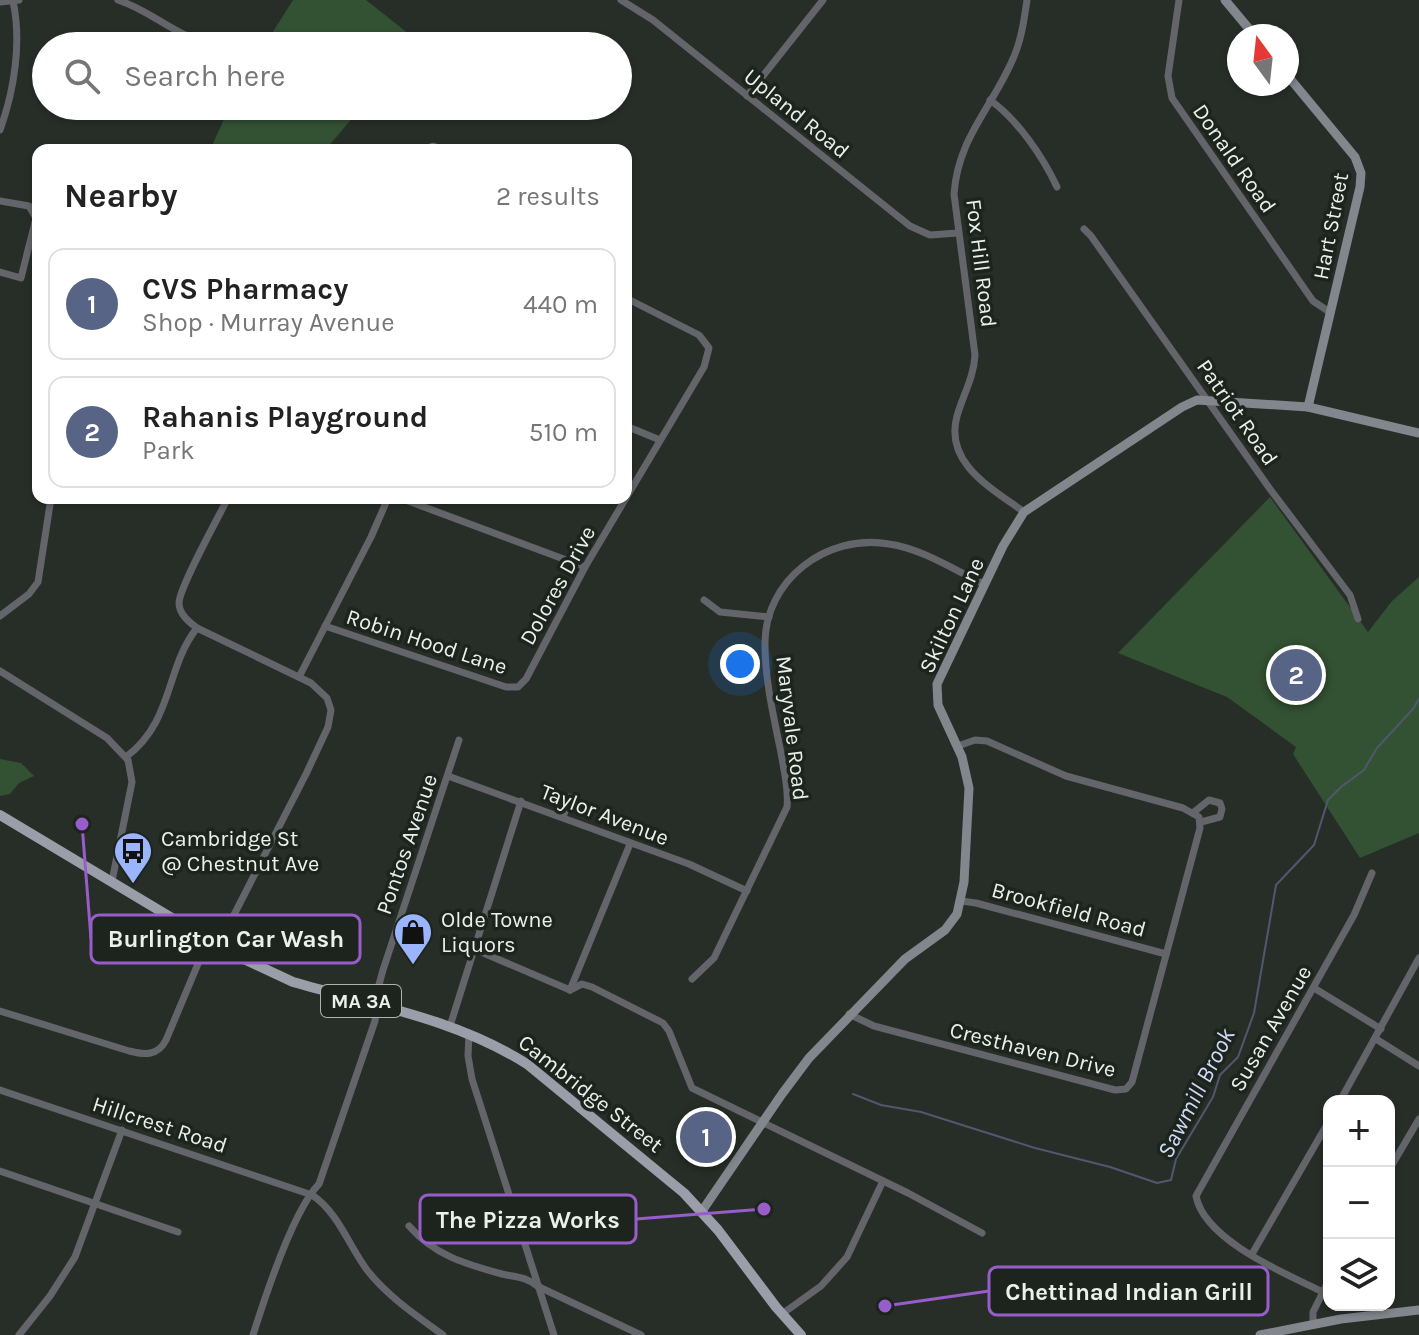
<!DOCTYPE html>
<html lang="en">
<head>
<meta charset="utf-8">
<style>
  body { margin:0; font-family:Karla,sans-serif; background:#f6f6f6; color:#222 }
  .controls { position:absolute; right:24px; bottom:24px; display:grid; overflow:hidden; border-radius:16px; box-shadow:0 2px 6px #0004 }
  .controls button { width:72px; height:72px; display:grid; place-items:center; padding:0; border:0; border-bottom:2px solid #e0e0e0; background:#fff; color:#222; font:40px sans-serif }
  .compass { position:absolute; left:1227px; top:24px; width:72px; height:72px; border-radius:50%; background:#fff; box-shadow:0 2px 6px #0004; rotate:345deg }
  .you { position:absolute; left:740px; top:664px; width:28px; height:28px; margin:-20px; border:6px solid #fff; border-radius:50%; background:#1a73e8; box-shadow:0 0 0 12px #1a73e833 }
  .badge { display:grid; place-items:center; width:52px; height:52px; border-radius:50%; background:#586485; color:#fff; font-size:26px; font-weight:700 }
  .pin { position:absolute; translate:-50% -50%; border:4px solid #fff; box-shadow:0 2px 8px #0006 }
  .list { margin:0; padding:0; list-style:none }
  h2 { display:flex; justify-content:space-between; align-items:center; height:104px; margin:0; padding:0 32px; font-size:34px }
  h2 small { font-size:26px; font-weight:400; color:#767676 }
  .list li { display:grid; grid-template-columns:52px 1fr auto; gap:24px; align-items:center; box-sizing:border-box; height:112px; margin:0 16px 16px; padding:0 16px; border:2px solid #e0e0e0; border-radius:16px }
  .list b { display:block; font-size:30px; white-space:nowrap }
  .list p { margin:0; font-size:26px; white-space:nowrap; color:#767676 }
  .list em { font-size:26px; font-style:normal; color:#767676 }
  .icon { flex:none; width:44px; height:44px; fill:none; stroke:currentColor; stroke-width:2; stroke-linecap:round; stroke-linejoin:round }
  .map { position:relative; flex:none; width:1419px; height:1335px; overflow:hidden }
  .search { position:absolute; background:#fff; box-shadow:0 2px 6px #0004; left:32px; top:32px; width:600px; height:88px; display:flex; align-items:center; gap:20px; box-sizing:border-box; padding:0 28px; border-radius:44px; color:#767676; font-size:30px }
  .panel { position:absolute; background:#fff; box-shadow:0 2px 6px #0004; left:32px; top:144px; width:600px; height:360px; border-radius:16px }
  .map>svg:first-child { display:block }
  .green { fill:#335133 }
  .lines { fill:none; stroke-linecap:round; stroke-linejoin:round }
  .stream { stroke:#505870; stroke-width:2 }
  .street { stroke:#64656a; stroke-width:7 }
  .secondary { stroke:#83868d; stroke-width:9 }
  .primary { stroke:#9b9ea8; stroke-width:10 }
  .labels { text-anchor:middle; stroke-width:7; stroke-linejoin:round; paint-order:stroke }
  .shield { fill:#1d241d; stroke:#adb3ad; stroke-width:2 }
  .shield-label { font-size:20px; font-weight:bold; fill:#ebf0eb }
  .street-label { font-size:22px; fill:#ebf0eb; stroke:#1d241d }
  .poi-label { font-size:22px; fill:#ebf0eb; stroke:#1d241d; text-anchor:start }
  .water-label { font-size:24px; font-style:italic; fill:#cfdaf7; stroke:#1d241d }
  .leader { fill:none; stroke:#975dca; stroke-width:3 }
  .callout-dot { fill:#975dca; stroke:#1d241d; stroke-width:3 }
  .callout { fill:#1d241d; stroke:#975dca; stroke-width:3 }
  .callout-label { font-size:24px; text-anchor:middle; font-weight:bold; fill:#ebf0eb }
</style>
</head>
<body>
<div class="map">
<svg width="1419" height="1335" viewBox="0 0 1419 1335">
  <rect width="100%" height="100%" fill="#272e27"/>
  <g class="green">
    <polygon points="293,0 366,0 424,46 264,46"/>
    <polygon points="230,106 363,106 325,150 210,150"/>
    <polygon points="1270,497 1368,632 1392,601 1419,577 1419,833 1360,858 1293,754 1296,747 1227,697 1118,653"/>
    <polygon points="0,759 21,763 34,776 19,783 10,794 0,796"/>
  </g>
  <g class="lines">
    <polyline class="stream" points="853,1094 881,1105 921,1112 1035,1148 1110,1167 1157,1183 1171,1180 1176,1159 1213,1097 1220,1075 1238,1057 1254,1013 1276,885 1314,845 1328,800 1341,787 1364,770 1377,748 1413,709 1419,699"/>
    <g class="street">
      <path d="M118,0C168,17 189,56 245,39"/>
      <polyline points="621,0 653,20 910,226 930,235 958,233"/>
      <polyline points="1179,0 1168,76 1172,98 1313,301 1331,313"/>
      <polyline points="0,2 19,0"/>
      <polyline points="747,96 823,0"/>
      <path d="M990,100C1018,120 1043,157 1057,187"/>
      <path d="M0,130C14,91 22,43 13,1"/>
      <polyline points="423,150 433,146 444,150"/>
      <polyline points="0,201 29,206 36,218 21,278 0,272"/>
      <polyline points="1084,229 1091,236 1270,489 1350,595 1358,619"/>
      <polyline points="626,298 699,335 709,348 704,367 626,498"/>
      <polyline points="626,426 660,440"/>
      <polyline points="400,498 585,567"/>
      <path d="M1024,512C991,488 944,463 957,416C963,395 974,377 975,355L954,194C958,138 991,109 1012,61C1021,42 1024,21 1027,0"/>
      <polyline points="704,600 720,612 769,617"/>
      <polyline points="0,616 29,594 38,582 51,498"/>
      <polyline points="325,626 506,687 518,687 526,679 585,567 626,498"/>
      <polyline points="0,671 107,738 128,760 132,782 112,881"/>
      <polyline points="299,677 371,537 388,498"/>
      <path d="M126,757C174,721 165,668 197,628"/>
      <polyline points="448,776 689,864 747,891"/>
      <polyline points="1194,812 1209,800 1220,803 1222,809 1220,817 1201,822"/>
      <polyline points="563,817 570,797"/>
      <polyline points="961,901 976,903 1166,954"/>
      <path d="M218,946L306,774L328,727L331,710L327,698L311,683L197,628C189,622 179,614 179,603C179,588 219,516 228,498"/>
      <polyline points="474,949 570,990"/>
      <path d="M692,979L714,958L787,807C789,789 784,771 781,753C774,718 765,681 765,645C764,580 827,533 889,544C923,549 954,570 984,584"/>
      <polyline points="1314,988 1381,1029"/>
      <polyline points="570,990 582,984 592,987 663,1023 669,1031 692,1088 908,1193 982,1233"/>
      <polyline points="570,990 630,844"/>
      <path d="M0,1011L129,1051C145,1055 158,1056 166,1040L208,940"/>
      <polyline points="849,1014 874,1026 1115,1090 1126,1089 1132,1082 1200,828 1199,817 1183,808 1066,776 987,741 975,740 958,746"/>
      <polyline points="450,1026 521,801"/>
      <polyline points="469,1033 468,1056 472,1079 554,1335"/>
      <polyline points="1376,1039 1419,1066"/>
      <path d="M0,1090L312,1195C338,1212 349,1246 367,1270C387,1296 417,1316 443,1335"/>
      <polyline points="1340,1101 1419,958"/>
      <polyline points="1389,1170 1419,1119"/>
      <polyline points="0,1171 178,1232"/>
      <path d="M409,1226C434,1255 465,1264 502,1274C515,1277 527,1277 537,1286L641,1335"/>
      <polyline points="1252,1254 1329,1121"/>
      <path d="M1323,1292C1286,1274 1204,1240 1196,1196L1354,915L1372,873"/>
      <polyline points="782,1314 821,1286 847,1257 883,1181"/>
      <polyline points="1313,1324 1313,1312 1329,1280"/>
      <polyline points="19,1335 50,1296 75,1257 122,1130"/>
      <path d="M253,1335C265,1297 293,1210 319,1184L375,1021L377,992L383,970L459,740"/>
    </g>
    <g class="secondary">
      <polyline points="1225,0 1255,36"/>
      <polyline points="1287,75 1355,157 1361,173 1360,187 1308,407"/>
      <polyline points="702,1211 782,1094 809,1058 905,959 945,930 957,914 964,882 969,788 962,757 938,705 937,684 1003,546 1024,512 1182,407 1197,400 1308,407 1419,433"/>
      <polyline points="1260,1335 1341,1319 1419,1310"/>
    </g>
    <path class="primary" d="M0,815L227,951L293,982C373,1005 456,1019 527,1064L684,1193L718,1230L776,1307L801,1335"/>
  </g>
  <defs>
    <symbol id="bus-pin" viewBox="-11 -11 22 30"><path d="M0 17L-7.5 6A9.5 9.5 0 1 1 7.5 6Z" fill="#9bb5fd" stroke="#1d241d"/><path d="M-5-6H5V4H4V6H2V4H-2V6H-4V4H-5ZM-3.5-4V0h7V-4ZM-3.5 1.2v1.5H-2V1.2ZM2 1.2v1.5H3.5V1.2Z" fill="#111"/></symbol>
    <symbol id="shop-pin" viewBox="-11 -11 22 30"><path d="M0 17L-7.5 6A9.5 9.5 0 1 1 7.5 6Z" fill="#9bb5fd" stroke="#1d241d"/><path d="M-5-2.5h2.3a2.7 3.5 0 0 1 5.4 0H5L5.5 6h-11ZM-1.5-2.5h3a1.5 2.3 0 0 0-3 0Z" fill="#111"/></symbol>
  </defs>
  <g fill-rule="evenodd">
    <use href="#bus-pin" x="111" y="829" width="44" height="60"/>
    <use href="#shop-pin" x="391" y="910" width="44" height="60"/>
  </g>
  <g class="labels">
    <rect class="shield" x="321" y="985" width="80" height="32" rx="6"/>
    <g class="shield-label">
      <text x="361" y="1008">MA 3A</text>
    </g>
    <g class="street-label">
      <text transform="translate(797 113) rotate(39)" y="8">Upland Road</text>
      <text transform="translate(1235 158) rotate(55)" y="8">Donald Road</text>
      <text transform="translate(1330 226) rotate(-79)" y="8">Hart Street</text>
      <text transform="translate(982 263) rotate(83)" y="8">Fox Hill Road</text>
      <text transform="translate(1238 412) rotate(55)" y="8">Patriot Road</text>
      <text transform="translate(557 585) rotate(-61)" y="8">Dolores Drive</text>
      <text transform="translate(951 615) rotate(-65)" y="8">Skilton Lane</text>
      <text transform="translate(427 641) rotate(18)" y="8">Robin Hood Lane</text>
      <text transform="translate(793 728) rotate(83)" y="8">Maryvale Road</text>
      <text transform="translate(605 814) rotate(21)" y="8">Taylor Avenue</text>
      <text transform="translate(406 844) rotate(-71)" y="8">Pontos Avenue</text>
      <text transform="translate(1069 909) rotate(15)" y="8">Brookfield Road</text>
      <text transform="translate(1270 1028) rotate(-60)" y="8">Susan Avenue</text>
      <text transform="translate(1033 1049) rotate(14)" y="8">Cresthaven Drive</text>
      <text transform="translate(591 1093) rotate(38)" y="8">Cambridge Street</text>
      <text transform="translate(160 1124) rotate(18)" y="8">Hillcrest Road</text>
    </g>
    <g class="poi-label">
      <text x="161" y="846">Cambridge St<tspan x="161" dy="25">@ Chestnut Ave</tspan></text>
      <text x="441" y="927">Olde Towne<tspan x="441" dy="25">Liquors</tspan></text>
    </g>
    <g class="water-label">
      <text transform="translate(1196 1093) rotate(-63)" y="8">Sawmill Brook</text>
    </g>
  </g>
  <path class="leader" d="M82 824L91 939M764 1209L636 1219M885 1306L989 1291"/>
  <g class="callout-dot">
    <circle cx="82" cy="824" r="8"/>
    <circle cx="764" cy="1209" r="8"/>
    <circle cx="885" cy="1306" r="8"/>
  </g>
  <g class="callout">
    <rect x="91" y="915" width="269" height="48" rx="8"/>
    <rect x="420" y="1195" width="216" height="48" rx="8"/>
    <rect x="989" y="1267" width="279" height="48" rx="8"/>
  </g>
  <g class="callout-label">
    <text x="226" y="947">Burlington Car Wash</text>
    <text x="528" y="1228">The Pizza Works</text>
    <text x="1129" y="1300">Chettinad Indian Grill</text>
  </g>
</svg>
<div class="controls">
<button>+</button>
<button>−</button>
<button><svg class="icon" aria-label="layers" viewBox="0 0 24 24"><path d="M12 4l9 5-9 5-9-5zM3 14l9 5 9-5"/></svg></button>
</div>
<svg class="compass" viewBox="-18 -18 36 36"><path d="M0-13l5 13h-10z" fill="#e53935"/><path d="M0 13l5-13h-10z" fill="#767676"/></svg>
<div class="you"></div>
<div class="pin badge" style="left:706px;top:1137px">1</div>
<div class="pin badge" style="left:1296px;top:675px">2</div>
<div class="search"><svg class="icon" aria-label="search" viewBox="0 0 24 24"><circle cx="10" cy="10" r="6"/><path d="M15 15l6 6"/></svg>Search here</div>
<section class="panel">
<h2>Nearby<small>2 results</small></h2>
<ul class="list">
<li><span class="badge">1</span><div><b>CVS Pharmacy</b><p>Shop · Murray Avenue</p></div><em>440 m</em></li>
<li><span class="badge">2</span><div><b>Rahanis Playground</b><p>Park</p></div><em>510 m</em></li>
</ul>
</section>
</div>
</body>
</html>
